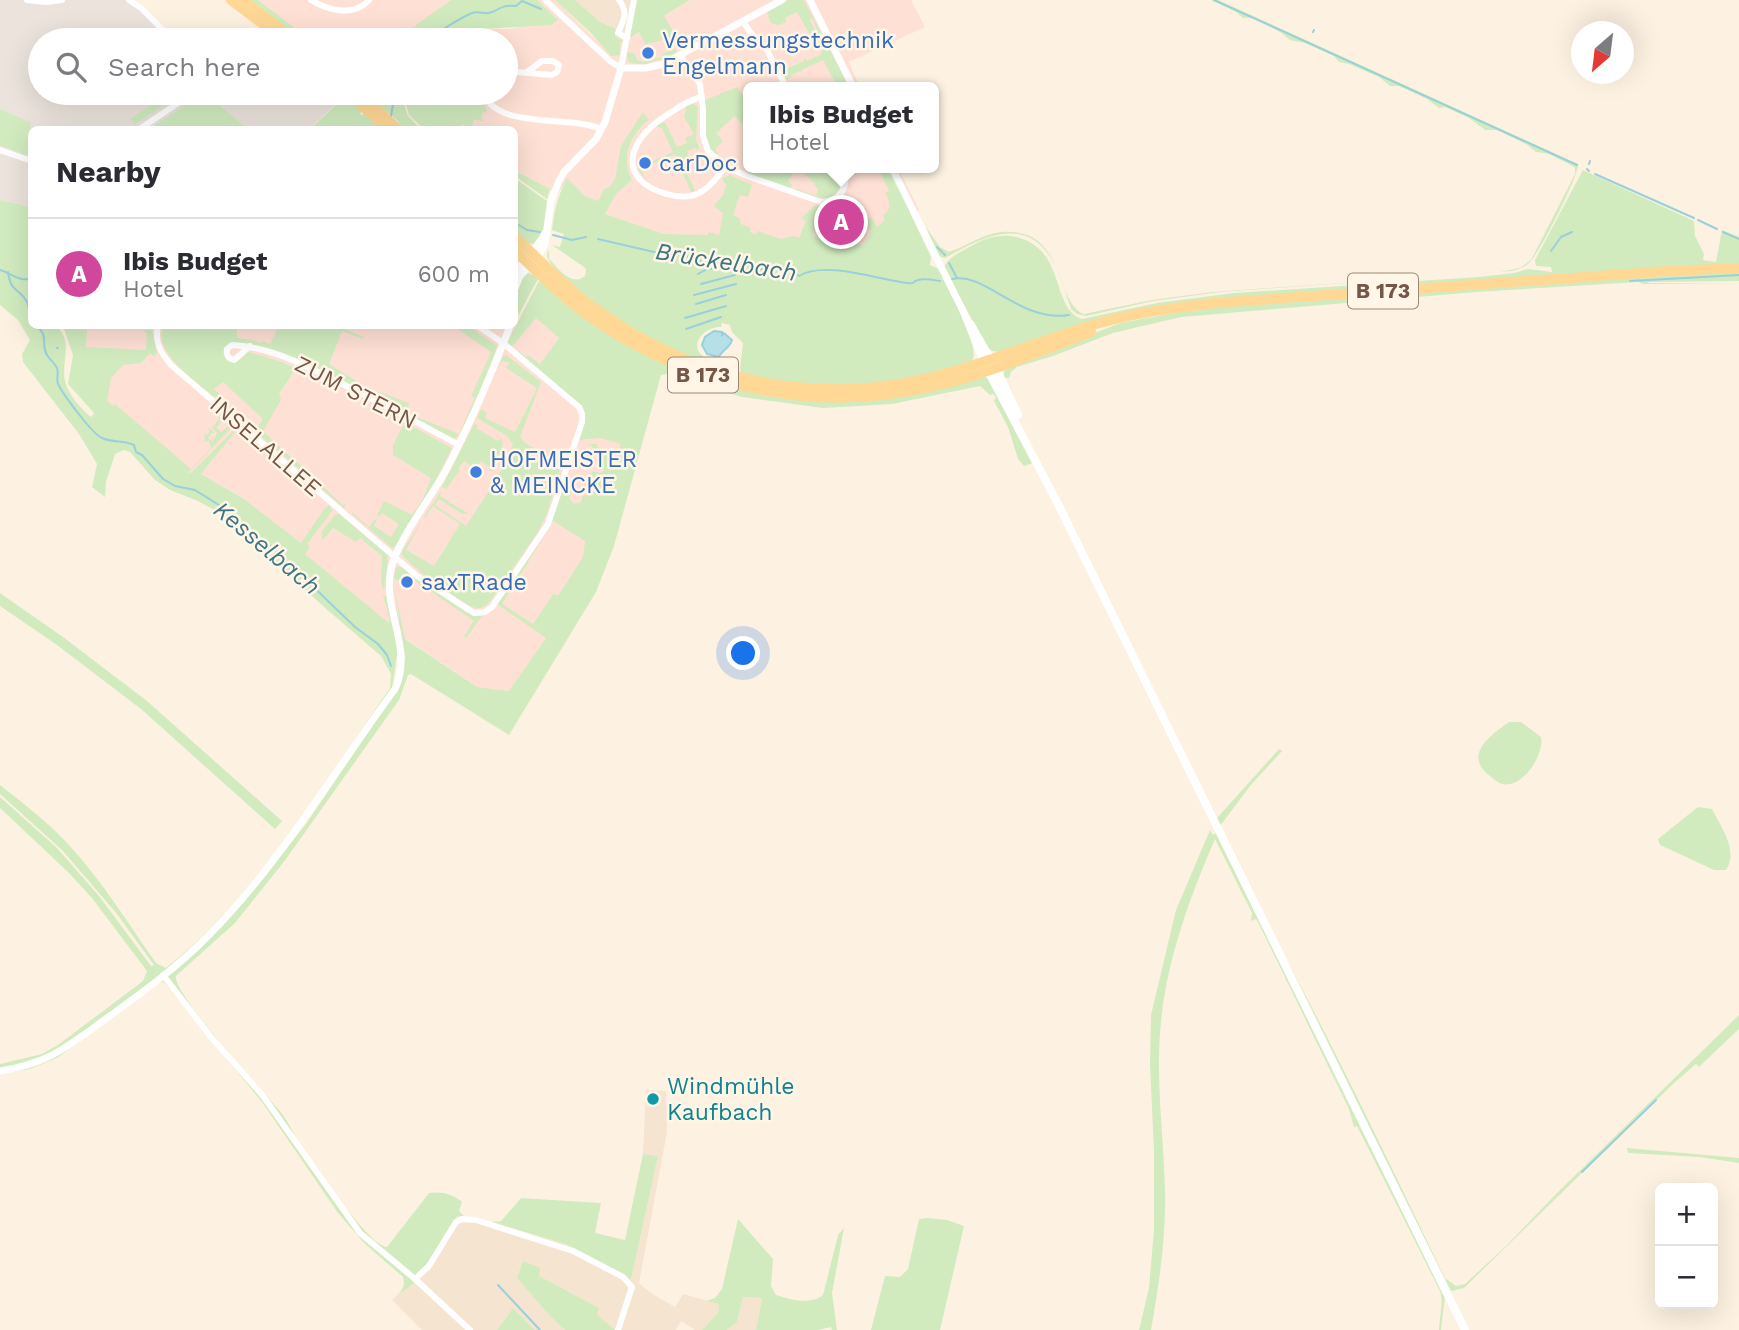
<!DOCTYPE html>
<html lang="en">
<head>
<meta charset="utf-8">
<style>
  body { margin:0; font-family:"Work Sans",sans-serif; background:#f7f7f7; color:#2b2b33 }
  .controls { position:absolute; right:21px; bottom:21px; display:grid; overflow:hidden; border-radius:10px; box-shadow:0 7px 28px #0002 }
  .controls button { width:63px; height:63px; display:grid; place-items:center; padding:0; border:0; border-bottom:2px solid #e1e1e2; background:#fff; color:#2b2b33; font:35px sans-serif }
  .compass { position:absolute; left:1571px; top:21px; width:63px; height:63px; border-radius:50%; background:#fff; box-shadow:0 7px 28px #0002; rotate:208deg }
  .you { position:absolute; left:744px; top:654px; width:24px; height:24px; margin:-18px; border:5px solid #fff; border-radius:50%; background:#1a73e8; box-shadow:0 0 0 10px #1a73e833 }
  .badge { display:grid; place-items:center; width:46px; height:46px; border-radius:50%; background:#2563eb; color:#fff; font-size:23px; font-weight:700 }
  .pin { position:absolute; translate:-50% -50%; border:4px solid #fff; box-shadow:0 2px 7px #0006 }
  .popup { position:absolute; left:743px; top:82px; width:196px; height:91px; box-sizing:border-box; display:grid; place-content:center; border-radius:10px; background:#fff; filter:drop-shadow(0 2px 5px #0005); font-size:23px; white-space:nowrap; color:#7c7c81 }
  .popup b { font-size:26px; color:#2b2b33 }
  .popup::after { content:''; position:absolute; left:50%; top:100%; margin-left:-14px; border:14px solid transparent; border-top-color:#fff }
  .list { margin:0; padding:0; list-style:none }
  h2 { display:flex; justify-content:space-between; align-items:center; height:91px; margin:0; padding:0 28px; font-size:30px }
  h2 small { font-size:23px; font-weight:400; color:#7c7c81 }
  .list li { display:grid; grid-template-columns:46px 1fr auto; gap:21px; align-items:center; box-sizing:border-box; height:112px; padding:0 28px; border-top:2px solid #e1e1e2 }
  .list b { display:block; font-size:26px; white-space:nowrap }
  .list p { margin:0; font-size:23px; white-space:nowrap; color:#7c7c81 }
  .list em { font-size:23px; font-style:normal; color:#7c7c81 }
  .icon { flex:none; width:38px; height:38px; fill:none; stroke:currentColor; stroke-width:2; stroke-linecap:round; stroke-linejoin:round }
  .map { position:relative; flex:none; width:1739px; height:1330px; overflow:hidden }
  .search { position:absolute; background:#fff; box-shadow:0 7px 28px #0002; left:28px; top:28px; width:490px; height:77px; display:flex; align-items:center; gap:18px; box-sizing:border-box; padding:0 24px; border-radius:38px; color:#7c7c81; font-size:26px }
  .panel { position:absolute; background:#fff; box-shadow:0 7px 28px #0002; left:28px; top:126px; width:490px; height:203px; border-radius:10px }
  .map>svg:first-child { display:block }
  .residential { fill:#f5e4cf }
  .commercial { fill:#fee0d4 }
  .industrial { fill:#ebe3dc }
  .green { fill:#d1ebbf }
  .water { fill:#b5e0e7; stroke:#9ad0d9; stroke-width:2 }
  .lines { fill:none; stroke-linecap:round; stroke-linejoin:round }
  .stream { stroke:#9ad0d9; stroke-width:2 }
  .minor { stroke:#fff; stroke-width:6 }
  .tertiary { stroke:#fff; stroke-width:7 }
  .secondary { stroke:#fff; stroke-width:8 }
  .primary { stroke:#ffd896; stroke-width:10 }
  .shop-dot { fill:#3f7fe0; stroke:#fff6e8; stroke-width:2.5 }
  .culture-dot { fill:#0f9aa8; stroke:#fff6e8; stroke-width:2.5 }
  .labels { text-anchor:middle; stroke-width:5; stroke-linejoin:round; paint-order:stroke }
  .shield { fill:#fff6e8; stroke:#9e8777; stroke-width:2 }
  .shield-label { font-size:21px; font-weight:bold; fill:#755747 }
  .shop-label { font-size:23px; fill:#366cbe; stroke:#fff6e8; text-anchor:start }
  .street-label { font-size:23px; fill:#755747; stroke:#fff6e8 }
  .culture-label { font-size:23px; fill:#0d838f; stroke:#fff6e8; text-anchor:start }
  .water-label { font-size:24px; font-style:italic; fill:#3d7783; stroke:#fff6e8 }
</style>
</head>
<body>
<div class="map">
<svg width="1739" height="1330" viewBox="0 0 1739 1330">
  <rect width="100%" height="100%" fill="#fdf2e1"/>
  <g class="residential">
    <polygon points="575,0 635,0 627,53 618,52 619,39 615,36 615,29 600,22"/>
    <polygon points="646,1090 666,1091 667,1132 639,1283 651,1293 675,1307 683,1294 719,1304 718,1313 702,1330 695,1330 681,1321 676,1330 615,1330 596,1315 599,1308 539,1276 517,1278 550,1316 565,1330 535,1330 513,1308 497,1330 422,1330 392,1300 414,1283 411,1280 424,1268 457,1216 474,1217 566,1244 631,1280 658,1156 643,1154"/>
    <polygon points="743,1297 762,1298 756,1330 727,1330 737,1322"/>
  </g>
  <g class="commercial">
    <polygon points="258,0 451,0 417,24 402,40 311,40"/>
    <polygon points="537,0 555,0 611,54 617,54 627,53 630,38 690,0 911,0 925,27 849,62 860,87 748,87 748,168 898,168 919,210 888,227 866,246 839,247 664,234 605,214 616,194 632,180 630,176 599,209 567,179 558,194 515,170 514,130 456,130 478,93 506,93 506,40 462,40 480,29 510,29 557,19"/>
    <polygon points="530,302 568,334 624,443 595,537 546,638 510,691 477,687 406,639 407,659 398,657 388,622 297,548 300,543 244,499 201,474 188,474 111,412 83,347 81,326 514,326 515,322 518,324"/>
  </g>
  <g class="industrial">
    <polygon points="0,0 133,0 177,40 40,40 40,93 199,93 189,103 152,126 154,129 32,130 31,207 0,200"/>
    <polygon points="204,93 329,93 338,102 309,129 249,129"/>
  </g>
  <g class="green">
    <polygon points="248,0 258,0 311,40 300,40"/>
    <polygon points="451,0 537,0 558,20 551,25 480,29 462,40 402,40 417,24"/>
    <polygon points="555,0 575,0 600,22 616,29 615,36 623,41 620,42 620,55 611,56 591,33"/>
    <polygon points="635,0 690,0 664,16 682,47 668,39 645,44 639,32 630,38 627,52 635,54 637,60 643,62 662,57 662,54 675,49 678,54 654,64 672,55 643,65 629,62 626,54"/>
    <polygon points="788,0 803,0 806,4 849,87 838,87 823,60 801,70 802,74 800,71 791,75 791,77 787,80 781,71 802,62 805,58 807,61 820,55 824,47 812,18 810,20 819,40 816,45 797,12 785,18 786,22 779,25 771,23 767,12"/>
    <path d="M1211,0H1218L1578,164C1579,176 1540,252 1530,262C1525,267 1518,270 1511,271L1221,292L1153,301L1086,316L1077,314L1071,309C1065,292 1061,273 1051,258C1023,214 979,239 945,258L938,256L926,227L940,247L949,252C967,246 982,234 1001,232C1067,226 1054,303 1084,314L1152,300L1213,292L1499,272L1520,268L1531,260L1575,174V168L1571,165L1549,154L1536,152L1526,144L1497,130H1485L1469,118L1445,107L1439,108L1427,99L1399,86H1390L1379,77L1349,64L1339,62L1334,56L1305,43L1290,40L1280,32L1253,18H1243L1236,12Z"/>
    <polygon points="737,87 745,99 745,106 748,110 748,131 735,116 716,133 723,141 715,149 718,154 714,155 705,143 705,100"/>
    <polygon points="170,93 183,93 135,124 130,119"/>
    <polygon points="199,93 204,93 249,129 158,130 154,125 189,103"/>
    <polygon points="329,93 343,93 362,109 360,115 368,114 377,126 371,129 309,130 338,103"/>
    <polygon points="363,93 378,93 393,106 396,93 400,93 408,116 421,129 404,129 397,120"/>
    <polygon points="403,93 478,93 487,110 486,112 483,112 481,118 484,121 474,120 471,129 465,129 466,126 463,124 458,129 424,129 409,115"/>
    <polygon points="692,104 698,106 696,139 699,148 698,150 695,148 687,151 689,158 682,161 695,191 691,192 675,154 641,169 646,180 637,168 673,152 662,128 655,126 665,122 677,147 687,143 685,138 694,134 684,117 686,109 685,107"/>
    <polygon points="0,109 30,122 31,155 26,154 31,158 0,148 25,154 0,145"/>
    <path d="M643,112L649,120C630,134 620,158 632,180L616,194L605,214L664,234L708,235L709,232L719,235L723,213L714,206L723,195L726,185L722,179L730,175L752,185L748,197L740,195L733,215L739,218L741,224L751,228L750,232L756,235L758,231L781,239L794,236L799,238L806,221L801,218L814,206L825,207L812,236L839,242L849,247L851,243L864,245L871,231L858,214L847,209L839,212L840,216L829,211L822,226L821,224L829,207L838,203L840,205L847,195L850,196C856,207 860,217 873,219L877,227L885,220L883,215C892,209 890,202 885,193L889,191L879,169L875,170L873,168H889L931,257L930,265L939,269C947,286 979,344 973,359L967,364L889,383L828,387L741,375L740,368L743,343L732,332L730,325L722,323L721,327C705,326 687,345 704,357C712,363 725,362 734,363V373L677,354L603,310L552,268L553,266C548,261 545,255 549,250V259C559,269 571,287 585,276L586,270L584,267L552,245L560,247L564,234L552,230C554,211 558,195 567,178L585,196L598,201L604,189L609,187L615,179L621,146Z"/>
    <path d="M720,159L747,174L750,168H840L842,184C832,207 813,197 795,191L796,189L816,196L818,189L814,185L815,183L797,168L788,181L792,185L790,189L744,173Z"/>
    <polygon points="514,170 550,189 547,199 515,176"/>
    <path d="M1583,170L1694,221L1695,236L1704,254L1703,260L1716,262L1722,230L1739,237V266L1205,301L999,352L992,351L987,347L944,268C947,257 963,251 973,245C987,237 1004,233 1020,238C1066,252 1051,309 1082,319L1157,303L1234,293L1479,277L1514,273L1528,269L1552,272L1551,267L1536,266L1535,260Z"/>
    <polygon points="514,178 547,201 543,232 534,244 527,243 515,233"/>
    <path d="M0,200L31,207L32,326H62L58,328C73,343 61,362 65,381C68,394 81,409 91,417L94,413L68,384L73,355L63,326H82L87,330L86,347L146,350L147,333L144,332V330H152L157,353L154,356L150,353L141,363L123,365L111,378L107,401L113,406L115,404L191,469L211,448L209,441L205,442L204,434L207,435L210,431L208,427L215,433H212L208,438L213,442L217,433L210,426L213,427L219,419L218,416L225,421H222L216,428L222,432L228,426V421L220,416H225L234,425L187,474L192,472L237,427L239,431L235,432L201,474L244,499L301,543L325,508L330,505L332,511L307,544L310,547L305,554L388,622L390,621L383,595L387,597L398,648L392,689L280,857L306,824L399,687L403,658H406L400,632L402,630H400L394,602L400,622L394,586L405,639L477,687L509,691L546,638L497,604L489,613L543,538L502,604L533,624L553,594L558,596L583,557L585,541L553,521L548,528L564,484L574,487L569,498L574,504L581,502L583,496L593,493L595,489L588,482L589,475L593,471L600,473L604,471L602,463L604,461L601,457L605,453L602,450L598,454L591,445L586,444H597V447L618,453L621,444L600,438L578,440L584,415L518,353L519,351L526,357L528,355L540,364L559,338L536,318L511,348L507,343L539,281L673,366V373L661,375L614,546L596,592L509,735L411,674L408,675L399,700L286,859L235,923L176,976C173,994 263,1092 279,1110C287,1119 291,1129 296,1138C309,1157 368,1246 387,1247L429,1193C440,1191 454,1194 462,1202L459,1211L464,1216H457L424,1268L411,1279L414,1283L392,1300C400,1293 406,1288 403,1277L365,1244L338,1213L262,1102L164,982H160L57,1058L30,1069L0,1074V1064L42,1054L58,1045L143,981L147,971L92,898L68,872L0,808V797L57,848L99,896L151,966L154,965L117,914L63,851L0,794V785C24,804 49,823 69,845C102,881 128,923 156,963L166,968C261,893 322,785 390,688L391,674L381,656L323,606L223,515L198,501L170,490L155,480L130,452L124,450L115,454L106,482L105,497L92,487L97,464L79,434L23,362L22,354L30,340L18,320L0,305Z"/>
    <polygon points="1739,272 1739,281 1648,282 1649,283 1739,284 1643,284 1638,282 1476,292 1181,317 1113,333 1053,356 1017,367 1011,372 1009,378 1003,378 1005,369 1120,323 1213,306 1689,273"/>
    <path d="M527,273L539,277L518,316L515,314C516,299 515,284 527,273Z"/>
    <path d="M163,326H241L237,328V338L253,340L261,343L263,341L270,344L279,326H337L342,327L345,326L344,329L364,337L363,339L342,331L329,364L361,384L362,392C336,379 251,330 225,347L223,354L226,360C236,366 242,358 248,352L282,362L326,383L294,371L279,394L281,400L263,431L343,505L346,504L344,508L255,431L263,419L223,382L214,389L223,398L221,402C201,385 153,356 163,326Z"/>
    <path d="M453,326H468L497,346C493,361 465,433 454,439L371,396L374,391H377L409,403L407,413L459,434L475,398L471,396L491,352Z"/>
    <path d="M506,355L541,382L520,437L525,443L562,463L547,513L538,532L490,601C486,605 483,609 476,608C465,606 407,564 401,553L422,521L406,550L434,566L460,524L433,506L425,518L424,517L441,491L440,496L469,514H462L439,499L435,505L466,526L498,477L496,473L499,474L513,444L507,436L477,418L481,409L487,413L485,418L515,432L537,388L503,366L506,367L510,363L503,361L500,364L489,390L503,356Z"/>
    <polygon points="681,371 751,391 983,376 988,379 1033,463 1024,466 1018,459 1008,427 994,401 996,397 993,394 990,395 980,386 892,404 823,408 742,397 683,379 677,375"/>
    <polygon points="380,409 452,448 430,492 397,545 392,548 352,514 352,512 369,527 375,519 377,520 374,526 391,537 399,524 382,513 379,517 377,515 384,501 412,515 422,501 431,478 393,455 393,445 404,424"/>
    <polygon points="474,424 478,425 476,428 498,441 501,438 503,444 492,471 489,471 490,467 481,461 476,469 464,461 458,469 460,470 446,489 442,487"/>
    <polygon points="339,514 388,555 385,586 383,589 381,583 382,556 360,538 356,542 333,528 322,541 322,531 335,515"/>
    <polygon points="396,567 402,567 464,611 475,616 482,616 466,638 464,636 474,621 408,576 403,583 394,578"/>
    <polygon points="0,593 63,637 147,701 282,821 275,829 141,709 57,645 0,606"/>
    <path d="M1509,722H1521L1541,737C1544,753 1527,781 1510,784C1502,786 1495,781 1490,776C1462,755 1491,735 1509,722Z"/>
    <polygon points="1279,749 1282,751 1250,786 1220,826 1216,819"/>
    <path d="M1698,807L1712,809C1721,827 1739,851 1726,870H1714L1660,845L1658,839Z"/>
    <path d="M1210,830L1213,835L1216,833L1445,1296L1441,1330H1439C1439,1318 1444,1303 1440,1291L1357,1126L1354,1127L1349,1109L1259,924L1256,919L1251,921L1252,913L1215,839C1190,897 1167,959 1161,1022C1155,1079 1164,1136 1165,1192C1166,1239 1159,1284 1151,1330H1139L1149,1288L1154,1229V1151L1150,1065L1151,1015L1176,910Z"/>
    <path d="M1287,964H1289C1344,1067 1394,1173 1445,1278L1456,1286L1465,1284L1506,1246L1557,1193L1739,1015V1029L1699,1067L1696,1064L1674,1083L1464,1288L1451,1291Z"/>
    <polygon points="1627,1148 1739,1158 1739,1163 1700,1157 1628,1153"/>
    <polygon points="643,1154 658,1156 631,1280 566,1244 491,1222 501,1221 521,1198 601,1203 595,1233 625,1240"/>
    <polygon points="927,1218 947,1220 964,1226 940,1330 871,1330 885,1276 900,1277 908,1269 919,1219"/>
    <path d="M738,1219L773,1259L771,1286L776,1295C791,1300 810,1305 823,1295L838,1235L844,1228L832,1293L837,1330H832L831,1327L818,1330H756L762,1298L743,1297L737,1322L727,1330H702L718,1313L719,1304L706,1301L715,1298L722,1289Z"/>
    <polygon points="523,1261 540,1268 539,1276 599,1308 597,1315 615,1330 565,1330 550,1316 517,1278"/>
    <polygon points="513,1308 535,1330 497,1330"/>
  </g>
  <path class="water" d="M714,331L722,332V335L724,333L732,340C730,348 722,350 719,357L707,354L702,345L705,337Z"/>
  <g class="lines">
    <g class="stream">
      <polyline points="1214,0 1577,165"/>
      <polyline points="1313,32 1314,30"/>
      <path d="M428,40C434,34 464,16 472,13C478,11 484,14 489,13C503,9 498,5 516,6L522,1L541,9"/>
      <polyline points="375,93 381,96"/>
      <polyline points="391,116 395,93"/>
      <polyline points="1589,164 1590,161"/>
      <polyline points="1587,169 1589,171"/>
      <polyline points="1595,174 1694,218"/>
      <polyline points="1698,220 1717,229"/>
      <polyline points="514,222 527,230 540,232"/>
      <polyline points="1723,232 1739,239"/>
      <polyline points="553,235 572,240 586,237"/>
      <path d="M598,239L654,252L681,254L702,262H742L758,269H789L799,276C825,260 879,280 908,283C917,284 910,282 918,280C925,278 934,280 940,281"/>
      <polyline points="937,247 945,255"/>
      <polyline points="1551,251 1561,237 1572,232"/>
      <polyline points="949,263 957,278"/>
      <path d="M0,270C11,273 20,283 32,278"/>
      <path d="M8,272C11,294 20,288 27,302C30,308 29,314 32,320"/>
      <polyline points="698,274 707,269 732,268"/>
      <path d="M952,279C985,271 1020,323 1069,315"/>
      <polyline points="1630,281 1739,275"/>
      <polyline points="701,284 735,275"/>
      <polyline points="694,295 736,284"/>
      <polyline points="696,304 726,295"/>
      <polyline points="685,318 726,306"/>
      <path d="M37,326C50,339 40,343 47,355C50,360 55,363 57,368C59,373 56,379 58,384C63,394 92,434 102,438C113,443 124,440 134,445L136,452L142,455L163,479L175,486L195,490L230,512L246,529L273,548L355,627L378,644L387,655L391,666"/>
      <polyline points="686,329 721,317"/>
      <polyline points="57,348 58,348"/>
      <polyline points="1582,1172 1656,1100"/>
      <polyline points="498,1285 540,1330"/>
    </g>
    <g class="minor">
      <polyline points="27,0 46,2 62,0"/>
      <polyline points="129,0 141,8 173,40"/>
      <path d="M311,0C329,11 354,17 369,0"/>
      <polyline points="545,0 610,61 621,68 634,0"/>
      <path d="M619,0C629,13 623,21 618,33L627,38"/>
      <polyline points="743,21 750,32 766,48 786,87"/>
      <path d="M681,56L700,84L703,109V136L708,151L725,166L747,176L821,202C841,202 850,185 843,168"/>
      <polyline points="506,71 552,75 557,72 559,65 553,61 542,61 527,72"/>
      <path d="M484,93C496,130 570,115 601,129"/>
      <path d="M702,97C688,100 676,109 664,117C627,141 616,180 667,194C676,197 690,198 699,193C709,188 720,175 725,166"/>
      <polyline points="138,130 193,93"/>
      <polyline points="0,150 32,161"/>
      <path d="M158,326C154,342 161,353 171,365L417,576L474,613L485,612L492,607L548,524L582,422V414L579,407L503,343L478,326"/>
      <path d="M250,346L234,360C228,358 226,355 227,349L232,345C270,347 300,363 334,380C376,400 418,423 459,445"/>
      <polyline points="163,975 211,1037 263,1096 360,1233 415,1279 470,1330"/>
      <polyline points="415,1279 429,1266 456,1222 462,1219 476,1220 573,1251 623,1277 632,1287 618,1330"/>
    </g>
    <g class="tertiary">
      <polyline points="810,0 853,87"/>
      <polyline points="892,168 963,311 983,361"/>
      <path d="M514,278C521,260 537,250 545,233"/>
      <polyline points="514,291 520,276 537,258 545,244 551,201 559,181 564,172 596,139 605,122 621,68 646,68 663,64 782,0"/>
      <polyline points="971,324 991,359"/>
      <path d="M0,1071C50,1063 68,1046 107,1018C143,992 180,965 210,934C282,861 334,771 395,689C414,649 382,610 391,569C397,541 430,499 445,472C470,425 491,375 510,326"/>
    </g>
    <g class="secondary">
      <polyline points="994,364 1018,415"/>
      <polyline points="986,367 1057,502 1465,1330"/>
    </g>
    <g class="primary">
      <polyline points="231,0 284,40"/>
      <polyline points="243,0 295,40"/>
      <polyline points="348,93 389,130"/>
      <polyline points="358,93 399,130"/>
      <path d="M514,236C539,259 562,284 589,304C687,378 808,407 928,378C987,364 1042,339 1100,323C1137,312 1176,308 1214,303L1668,271L1739,268"/>
      <path d="M514,250C538,272 560,295 586,314C685,385 810,415 930,387C985,375 1039,352 1091,332"/>
    </g>
  </g>
  <g class="shop-dot">
    <circle cx="648" cy="53" r="7"/>
    <circle cx="645" cy="163" r="7"/>
    <circle cx="476" cy="472" r="7"/>
    <circle cx="407" cy="582" r="7"/>
  </g>
  <circle class="culture-dot" cx="653" cy="1099" r="7"/>
  <g class="labels">
    <g class="shield">
      <rect x="1348" y="273.5" width="70" height="35" rx="5"/>
      <rect x="668" y="357.5" width="70" height="35" rx="5"/>
    </g>
    <g class="shield-label">
      <text x="1383" y="298">B 173</text>
      <text x="703" y="382">B 173</text>
    </g>
    <g class="shop-label">
      <text x="662" y="48">Vermessungstechnik<tspan x="662" dy="26">Engelmann</tspan></text>
      <text x="659" y="171">carDoc</text>
      <text x="490" y="467">HOFMEISTER<tspan x="490" dy="26">&amp; MEINCKE</tspan></text>
      <text x="421" y="590">saxTRade</text>
    </g>
    <g class="street-label">
      <text transform="translate(356 392) rotate(27)" y="8">ZUM STERN</text>
      <text transform="translate(266 446) rotate(41)" y="8">INSELALLEE</text>
    </g>
    <g class="culture-label">
      <text x="667" y="1094">Windmühle<tspan x="667" dy="26">Kaufbach</tspan></text>
    </g>
    <g class="water-label">
      <text transform="translate(726 262) rotate(9)" y="8">Brückelbach</text>
      <text transform="translate(267 548) rotate(40)" y="8">Kesselbach</text>
    </g>
  </g>
</svg>
<div class="controls">
<button>+</button>
<button>−</button>
</div>
<svg class="compass" viewBox="-18 -18 36 36"><path d="M0-13l5 13h-10z" fill="#e53935"/><path d="M0 13l5-13h-10z" fill="#7c7c81"/></svg>
<div class="you"></div>
<div class="pin badge" style="left:841px;top:222px;background:#d1479c">A</div>
<div class="popup"><b>Ibis Budget</b>Hotel</div>
<div class="search"><svg class="icon" aria-label="search" viewBox="0 0 24 24"><circle cx="10" cy="10" r="6"/><path d="M15 15l6 6"/></svg>Search here</div>
<section class="panel">
<h2>Nearby<small></small></h2>
<ul class="list">
<li><span class="badge" style="background:#d1479c">A</span><div><b>Ibis Budget</b><p>Hotel</p></div><em>600 m</em></li>
</ul>
</section>
</div>
</body>
</html>
